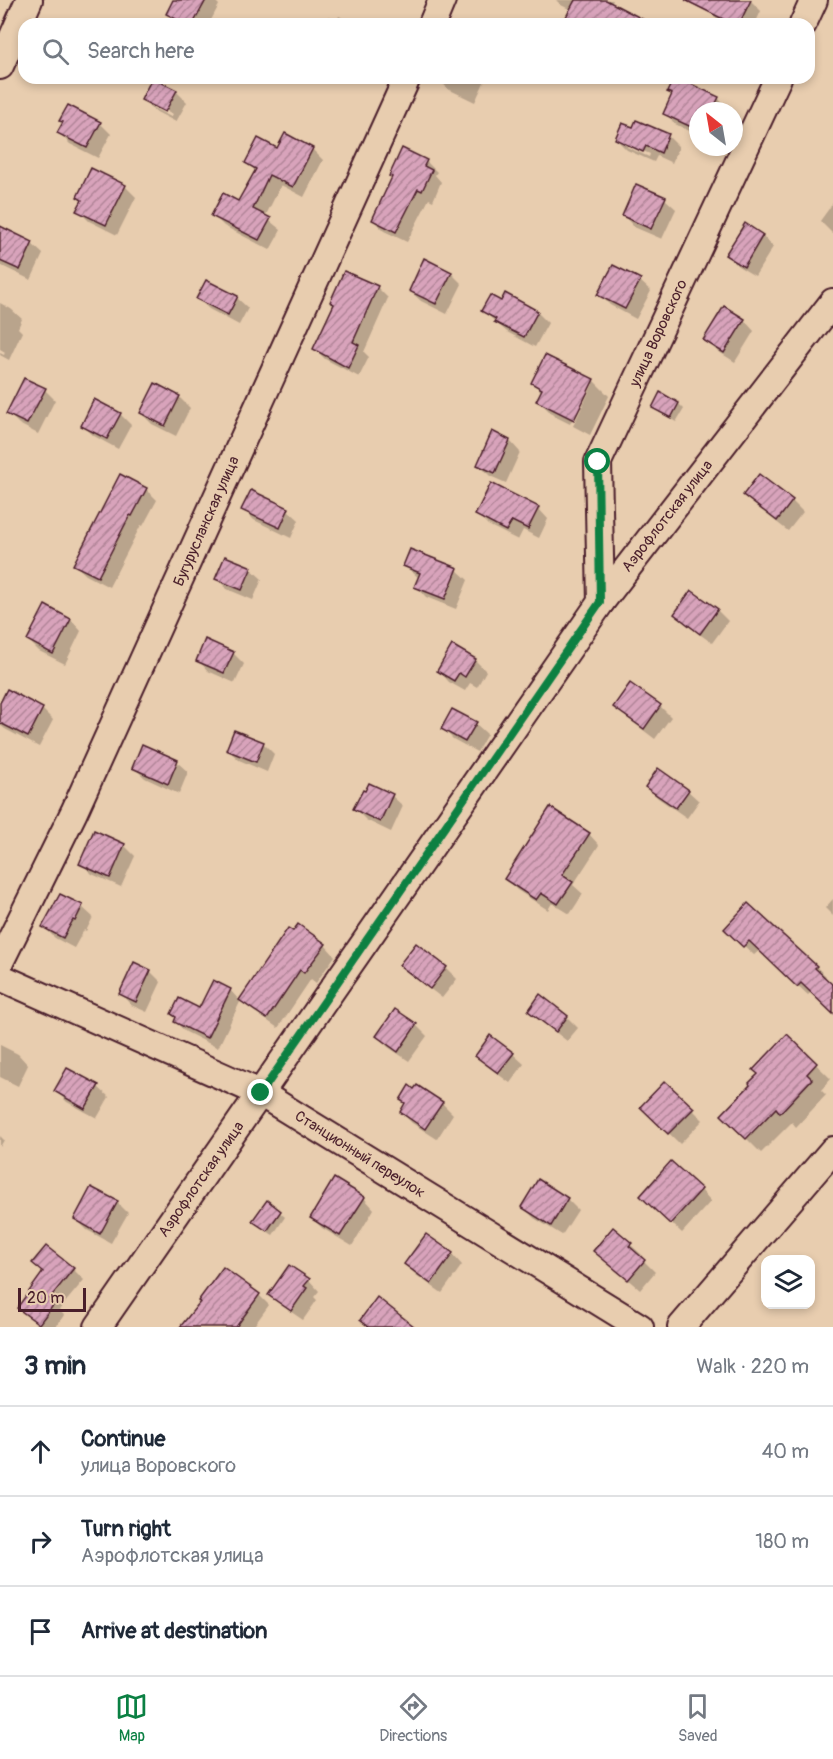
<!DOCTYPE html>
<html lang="en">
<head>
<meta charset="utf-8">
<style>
  body { margin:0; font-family:Pangolin,sans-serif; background:#f2f2f3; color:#1f2937 }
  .controls { position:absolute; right:18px; bottom:18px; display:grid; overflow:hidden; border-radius:12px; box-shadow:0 3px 9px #0003 }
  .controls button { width:54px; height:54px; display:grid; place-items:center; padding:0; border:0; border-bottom:2px solid #e0e1e3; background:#fff; color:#1f2937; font:30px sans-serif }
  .compass { position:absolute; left:689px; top:102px; width:54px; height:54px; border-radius:50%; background:#fff; box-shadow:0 3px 9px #0003; rotate:329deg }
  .scale { position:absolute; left:18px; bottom:15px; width:68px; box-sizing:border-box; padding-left:6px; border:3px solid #4a1f2b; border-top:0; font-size:16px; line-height:21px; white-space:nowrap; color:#4a1f2b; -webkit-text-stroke:4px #e8cdaf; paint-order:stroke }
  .stop { position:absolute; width:18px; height:18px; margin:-14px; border:4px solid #0b8043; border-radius:50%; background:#fff }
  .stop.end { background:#0b8043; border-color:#fff; box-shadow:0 2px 6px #0008 }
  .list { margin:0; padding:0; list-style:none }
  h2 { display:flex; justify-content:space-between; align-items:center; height:78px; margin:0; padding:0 24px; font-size:26px }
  h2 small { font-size:20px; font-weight:400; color:#747a83 }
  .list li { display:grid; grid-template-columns:39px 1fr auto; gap:18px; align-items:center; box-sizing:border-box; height:90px; padding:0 24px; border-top:2px solid #e0e1e3 }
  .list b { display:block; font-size:22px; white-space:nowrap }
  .list p { margin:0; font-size:20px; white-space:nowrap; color:#747a83 }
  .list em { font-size:20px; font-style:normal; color:#747a83 }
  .icon { flex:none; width:33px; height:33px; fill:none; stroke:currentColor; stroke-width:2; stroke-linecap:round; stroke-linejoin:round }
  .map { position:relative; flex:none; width:833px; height:1327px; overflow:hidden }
  .search { position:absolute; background:#fff; box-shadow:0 3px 9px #0003; left:18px; right:18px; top:18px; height:66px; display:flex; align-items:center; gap:15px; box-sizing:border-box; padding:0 21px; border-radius:18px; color:#747a83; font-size:22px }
  .sheet { height:348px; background:#fff }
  nav { display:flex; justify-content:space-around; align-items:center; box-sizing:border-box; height:84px; border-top:2px solid #e0e1e3; background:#fff; font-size:16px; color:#747a83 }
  nav a { display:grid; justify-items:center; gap:3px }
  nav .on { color:#0b8043 }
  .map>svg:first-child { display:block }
  .shadow { fill:#0003; fill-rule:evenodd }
  .building { fill:url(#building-hatch); stroke:#4a1f2b; stroke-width:1.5 }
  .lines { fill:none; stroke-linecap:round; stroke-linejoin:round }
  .minor-casing { stroke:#4a1f2b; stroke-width:30 }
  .minor { stroke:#e8cdaf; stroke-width:26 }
  .route { stroke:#0b8043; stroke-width:8 }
  .labels { text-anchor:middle; stroke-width:4.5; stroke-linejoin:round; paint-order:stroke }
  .street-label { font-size:15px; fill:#4a1f2b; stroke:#e8cdaf }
</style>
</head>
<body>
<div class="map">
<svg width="833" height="1327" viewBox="0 0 833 1327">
  <defs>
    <pattern id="building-hatch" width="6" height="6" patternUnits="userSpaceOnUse" patternTransform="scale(1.5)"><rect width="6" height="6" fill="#d8a3bb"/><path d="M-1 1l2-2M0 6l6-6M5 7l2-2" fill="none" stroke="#b18498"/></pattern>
  </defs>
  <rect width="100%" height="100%" fill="#e8cdaf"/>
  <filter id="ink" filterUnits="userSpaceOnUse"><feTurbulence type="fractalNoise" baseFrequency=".0167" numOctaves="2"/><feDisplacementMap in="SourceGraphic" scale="12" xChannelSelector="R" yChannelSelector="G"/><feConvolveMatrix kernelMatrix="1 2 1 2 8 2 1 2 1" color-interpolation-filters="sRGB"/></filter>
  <g filter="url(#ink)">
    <g class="shadow">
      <polygon points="175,0 214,0 219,5 209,24 179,24 168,13"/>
      <polygon points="556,0 613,0 611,4 648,24 575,24 568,17 571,10 561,5"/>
      <polygon points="714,0 750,0 761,11 755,24 725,24 719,21 709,11"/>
      <polygon points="329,16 337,20 339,16 354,24 325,24"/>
      <polygon points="438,78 486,78 475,102 448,89"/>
      <path d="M176,91L187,102L176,122L153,110L143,99ZM153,104L173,114L171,117L153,108Z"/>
      <polygon points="669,92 718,98 728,109 727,111 698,111 698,135 675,124 665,113 673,96"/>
      <polygon points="61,121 100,123 111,134 98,158 70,144 59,133 64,123"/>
      <polygon points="285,135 312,149 323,160 304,197 281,185 265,217 281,230 270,250 224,226 213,215 238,203 256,172 247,162 278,150"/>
      <path d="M668,136L679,147L672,163L657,156L654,162L627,150L616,139ZM627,144L650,154L649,157L627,147Z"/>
      <polygon points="426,161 437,172 435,175 441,182 433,201 429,199 407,242 384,231 373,220"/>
      <polygon points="125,186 136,197 117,235 89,221 78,210 83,201 79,197"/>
      <polygon points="665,199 676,209 662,239 634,227 624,216"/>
      <polygon points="833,203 833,234 820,221"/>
      <polygon points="745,225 763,236 773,247 755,276 738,266 727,255"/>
      <polygon points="2,229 32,244 43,254 31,280 0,265 0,234"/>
      <polygon points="451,273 462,284 447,314 421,301 410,291"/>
      <polygon points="640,281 651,291 636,319 610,305 599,294"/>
      <polygon points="207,282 237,298 248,308 239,325 209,309 198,299"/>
      <polygon points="377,287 388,298 364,352 369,357 359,377 325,359 315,349"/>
      <polygon points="0,303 11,309 22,319 18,328 22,332 9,360 0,355 0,353 4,355 5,352 0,349"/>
      <polygon points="502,303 537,312 548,323 535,347 507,332 483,311"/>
      <polygon points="744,320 754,331 735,362 716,350 705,340"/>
      <polygon points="593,380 609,396 590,435 573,426 593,384 590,384 570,424 554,416 538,400 542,392 533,383"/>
      <polygon points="45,390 55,400 38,434 19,424 8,413"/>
      <polygon points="661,394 679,404 684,409 676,422 659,412 653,407"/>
      <polygon points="179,397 190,408 176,436 152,424 141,413"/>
      <polygon points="120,414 131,425 118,449 94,436 83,426"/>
      <polygon points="493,433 510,441 520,452 506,483 490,476 479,465"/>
      <polygon points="146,489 157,500 143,526 141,525 109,587 86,575 75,565"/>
      <polygon points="745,495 792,501 803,512 788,531 756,506"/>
      <polygon points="538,508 548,519 539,538 523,530 518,540 488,525 477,514"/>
      <polygon points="243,509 288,510 299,520 291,538 254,520"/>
      <polygon points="405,566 457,570 468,580 456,609 426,597 416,586 419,578"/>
      <polygon points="251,569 262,579 253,600 227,589 217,578"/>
      <polygon points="45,607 71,620 81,631 65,664 39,651 28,640"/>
      <polygon points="717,610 728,621 712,643 687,625 676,614"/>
      <polygon points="233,653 244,664 235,683 208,671 198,660"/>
      <polygon points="475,660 486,671 477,687 470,683 465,691 449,682 439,671"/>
      <polygon points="615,706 660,706 671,717 655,739 626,717"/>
      <polygon points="0,707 42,709 53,720 39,747 5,729 0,725"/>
      <polygon points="476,724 487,734 477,752 453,739 443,729"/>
      <polygon points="263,743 274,754 267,772 239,760 228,750"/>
      <polygon points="143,746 177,762 188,772 179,794 145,778 134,768"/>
      <polygon points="370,785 392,796 403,806 391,832 366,820 355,809"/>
      <polygon points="647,787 688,791 699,801 687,818 658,798"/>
      <polygon points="589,834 599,845 573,885 583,894 570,914 552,903 548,910 517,890 506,879"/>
      <polygon points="124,845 135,856 121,887 92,874 81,863"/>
      <polygon points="833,899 833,916 825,908"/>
      <polygon points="82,907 93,917 86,931 84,930 74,948 55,938 44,927"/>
      <polygon points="299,926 325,945 335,956 316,983 311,979 278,1028 252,1010 241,1000 218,1048 186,1032 175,1022 177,1019 172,1014 179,1000 200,1010 213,982 230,990 240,1001 289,930 293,933"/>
      <polygon points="726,929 791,943 826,976 824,978 833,987 833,1013 811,992 808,995 760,950 754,955"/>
      <polygon points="416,945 446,968 457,979 442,998 412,975 401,964"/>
      <polygon points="150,971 161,982 147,1012 131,1005 121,994"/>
      <polygon points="530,1010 567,1017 578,1028 567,1041 541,1021"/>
      <polygon points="396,1011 416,1025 427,1036 409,1061 388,1047 378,1036"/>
      <polygon points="787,1036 831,1079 821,1090 826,1095 796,1127 792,1122 761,1153 723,1115 753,1085"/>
      <polygon points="0,1045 18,1054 28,1065 18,1086 0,1077"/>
      <polygon points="513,1054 524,1064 510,1083 487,1066 477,1055"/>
      <polygon points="666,1083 703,1120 680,1144 642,1107"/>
      <polygon points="98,1087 109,1097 97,1118 67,1102 56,1091"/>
      <polygon points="401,1100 442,1103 453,1114 437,1139 412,1123 401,1112 406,1104"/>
      <polygon points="0,1136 4,1140 0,1147"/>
      <polygon points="701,1190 711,1201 682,1233 653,1206"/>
      <polygon points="364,1198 374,1209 352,1246 322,1228 312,1218"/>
      <polygon points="567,1199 578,1210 562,1235 534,1218 523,1207"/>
      <polygon points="117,1202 128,1213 111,1243 87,1230 76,1219"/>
      <polygon points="267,1202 285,1217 273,1235 259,1226"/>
      <polygon points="613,1229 642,1255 640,1257 655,1272 640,1290 595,1251"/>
      <polygon points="452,1254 462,1265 442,1293 416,1275 405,1264"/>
      <polygon points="34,1263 73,1269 84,1280 59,1310 64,1315 56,1327 41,1327 19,1308 44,1273"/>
      <polygon points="223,1269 259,1295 269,1305 253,1327 232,1327 225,1321 220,1327 182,1327 202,1302"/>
      <polygon points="309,1280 319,1291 314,1297 317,1300 303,1320 281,1305 270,1294"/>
    </g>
    <g class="building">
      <polygon points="173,0 206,0 193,24 186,24 166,14"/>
      <polygon points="575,0 606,0 652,24 578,24 566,17"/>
      <polygon points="685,0 751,0 739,24 733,24"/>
      <polygon points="152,78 177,90 165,112 141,100"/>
      <polygon points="674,78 678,78 719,97 712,111 698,111 698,130 663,114 672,94 667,92"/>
      <polygon points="68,105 101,122 87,148 57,133 63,122 59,121"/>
      <polygon points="636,120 669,134 661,153 646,146 643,152 615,139 622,123 633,127"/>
      <polygon points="285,133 313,148 293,187 269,175 253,209 271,218 259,240 211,216 223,193 238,201 256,169 245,163 258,138 277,148"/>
      <polygon points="402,148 427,160 424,166 432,170 422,191 418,189 396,232 372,220 392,177 389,176"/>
      <polygon points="91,168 126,185 106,225 76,211 82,200 77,197"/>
      <polygon points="636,184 666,197 651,229 622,216"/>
      <polygon points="745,223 763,235 744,267 725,255"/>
      <polygon points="0,226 33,242 20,270 0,261"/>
      <polygon points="424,258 452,272 436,304 409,291"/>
      <polygon points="613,265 641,279 625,309 597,295"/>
      <polygon points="344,271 378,286 353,342 359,345 348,368 313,349 334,304 330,302"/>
      <polygon points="206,280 238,296 228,315 196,299"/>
      <polygon points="505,293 538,311 524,337 494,322 496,319 481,311 490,295 501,301"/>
      <polygon points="724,306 745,319 724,353 703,340"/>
      <polygon points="545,355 594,379 574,420 536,401 542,389 531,383"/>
      <polygon points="24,378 46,388 27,424 6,414"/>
      <polygon points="155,383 180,396 165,426 140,413"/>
      <polygon points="660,392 679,403 671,418 652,408"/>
      <polygon points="94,399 121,413 107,439 81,426"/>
      <polygon points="492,431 510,440 495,473 477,465"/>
      <polygon points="120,474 147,488 132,516 130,515 98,577 73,565"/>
      <polygon points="759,474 793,500 777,521 743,495"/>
      <polygon points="491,483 539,507 528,529 512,521 506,531 475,515"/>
      <polygon points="251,490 289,508 280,528 241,510"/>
      <polygon points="410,549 458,568 445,599 414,587 420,573 403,566"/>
      <polygon points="225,556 252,567 242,590 215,579"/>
      <polygon points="691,590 718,609 700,634 674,614"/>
      <polygon points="45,605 71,619 53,654 27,640"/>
      <polygon points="205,639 234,652 224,673 196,661"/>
      <polygon points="452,645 476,659 465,677 459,673 454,681 437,671"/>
      <polygon points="630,683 661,705 644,729 613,707"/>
      <polygon points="7,689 43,708 28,737 0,723 0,703"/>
      <polygon points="452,709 477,722 465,742 441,729"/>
      <polygon points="234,730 264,742 256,762 226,750"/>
      <polygon points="142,744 178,760 168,784 132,768"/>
      <polygon points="658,768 689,790 676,808 645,787"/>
      <polygon points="369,783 393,794 380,822 353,809 363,790 365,791"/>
      <polygon points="550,807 590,833 562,875 573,882 558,904 541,893 536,900 504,879"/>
      <polygon points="94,830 125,844 110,878 79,864"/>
      <polygon points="60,894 83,905 75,921 73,920 63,938 42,927"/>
      <polygon points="748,903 817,966 815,968 833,985 833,1014 801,983 797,987 749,941 743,947 724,929"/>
      <polygon points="298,924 326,944 304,973 300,970 267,1019 239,1000 288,928 293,931"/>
      <polygon points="416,943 447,967 430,989 399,965"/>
      <polygon points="134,962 151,970 136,1002 119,994"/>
      <polygon points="213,980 231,989 207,1038 174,1022 176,1017 171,1014 179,998 199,1008"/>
      <polygon points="540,994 568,1016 556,1032 528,1011"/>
      <polygon points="395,1009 417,1024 398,1052 376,1036"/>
      <polygon points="787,1034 817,1063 807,1074 812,1079 780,1113 776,1108 746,1139 721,1115 750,1085 749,1083 758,1074 753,1070"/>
      <polygon points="490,1035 514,1053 498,1073 475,1056"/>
      <polygon points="67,1068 99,1085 85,1109 54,1091"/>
      <polygon points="665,1081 694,1108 668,1134 640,1107"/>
      <polygon points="409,1085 414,1089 417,1085 443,1102 425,1129 400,1112 405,1103 400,1100"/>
      <polygon points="671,1161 702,1189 670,1224 640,1196"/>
      <polygon points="334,1178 365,1197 340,1236 310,1218"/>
      <polygon points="538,1179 568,1198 551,1226 521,1207"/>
      <polygon points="91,1187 118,1201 100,1234 74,1219"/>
      <polygon points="267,1200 281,1211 267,1231 252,1221"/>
      <polygon points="613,1227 632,1243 629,1246 645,1260 628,1280 593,1251"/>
      <polygon points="426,1234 453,1253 431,1284 404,1264"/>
      <polygon points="46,1246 74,1268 49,1299 55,1303 39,1324 17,1308 43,1272 32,1263"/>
      <polygon points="289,1265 310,1279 304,1286 307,1288 291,1311 268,1295"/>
      <polygon points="223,1267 260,1294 236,1327 180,1327 200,1302 198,1301"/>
      <polygon points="377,1297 415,1327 369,1327 360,1320"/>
    </g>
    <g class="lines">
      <defs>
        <g id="minor">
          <polyline points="432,24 442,0"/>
          <polyline points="803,24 814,0"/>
          <polyline points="0,66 29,0"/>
          <polyline points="601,602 598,462 778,78"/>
          <polyline points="0,962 74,812 407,78"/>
          <polyline points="0,977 260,1093 640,1327"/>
          <polyline points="98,1327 601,602 833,302"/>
          <polyline points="681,1327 833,1150"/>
        </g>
      </defs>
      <use href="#minor" class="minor-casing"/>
      <use href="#minor" class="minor"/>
    </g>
  </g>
  <g class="lines" filter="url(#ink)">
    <polyline class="route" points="261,1093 600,602 598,462"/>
  </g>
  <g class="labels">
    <g class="street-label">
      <text transform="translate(658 333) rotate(-65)" y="5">улица Воровского</text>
      <text transform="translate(667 516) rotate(-52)" y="5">Аэрофлотская улица</text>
      <text transform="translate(206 521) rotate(-66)" y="5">Бугурусланская улица</text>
      <text transform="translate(360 1154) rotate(32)" y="5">Станционный переулок</text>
      <text transform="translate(201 1179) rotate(-55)" y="5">Аэрофлотская улица</text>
    </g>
  </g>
</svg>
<div class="controls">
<button><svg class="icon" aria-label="layers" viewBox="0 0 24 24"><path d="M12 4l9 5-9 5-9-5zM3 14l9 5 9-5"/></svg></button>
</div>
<svg class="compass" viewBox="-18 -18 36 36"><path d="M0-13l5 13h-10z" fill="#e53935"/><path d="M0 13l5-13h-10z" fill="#747a83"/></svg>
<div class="scale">20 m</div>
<div class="stop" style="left:598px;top:462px"></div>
<div class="stop end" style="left:261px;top:1093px"></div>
<div class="search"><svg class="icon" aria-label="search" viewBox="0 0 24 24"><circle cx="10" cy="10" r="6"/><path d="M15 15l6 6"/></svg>Search here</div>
</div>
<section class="sheet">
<h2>3 min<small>Walk · 220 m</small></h2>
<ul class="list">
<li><svg class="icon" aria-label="ahead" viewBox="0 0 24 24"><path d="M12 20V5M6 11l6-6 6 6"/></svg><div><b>Continue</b><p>улица Воровского</p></div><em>40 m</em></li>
<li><svg class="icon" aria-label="right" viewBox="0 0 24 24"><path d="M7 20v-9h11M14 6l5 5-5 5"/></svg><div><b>Turn right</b><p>Аэрофлотская улица</p></div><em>180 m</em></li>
<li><svg class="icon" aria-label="arrive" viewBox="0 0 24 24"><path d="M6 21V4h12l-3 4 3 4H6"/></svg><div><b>Arrive at destination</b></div></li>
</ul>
</section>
<nav>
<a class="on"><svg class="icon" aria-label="map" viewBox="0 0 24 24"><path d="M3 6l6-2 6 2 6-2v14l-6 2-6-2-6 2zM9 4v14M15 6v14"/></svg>Map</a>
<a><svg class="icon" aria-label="directions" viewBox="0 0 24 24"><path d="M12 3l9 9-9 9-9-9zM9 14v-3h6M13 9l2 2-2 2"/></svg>Directions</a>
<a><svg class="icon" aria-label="saved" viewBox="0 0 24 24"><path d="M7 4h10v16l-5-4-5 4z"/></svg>Saved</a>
</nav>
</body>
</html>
